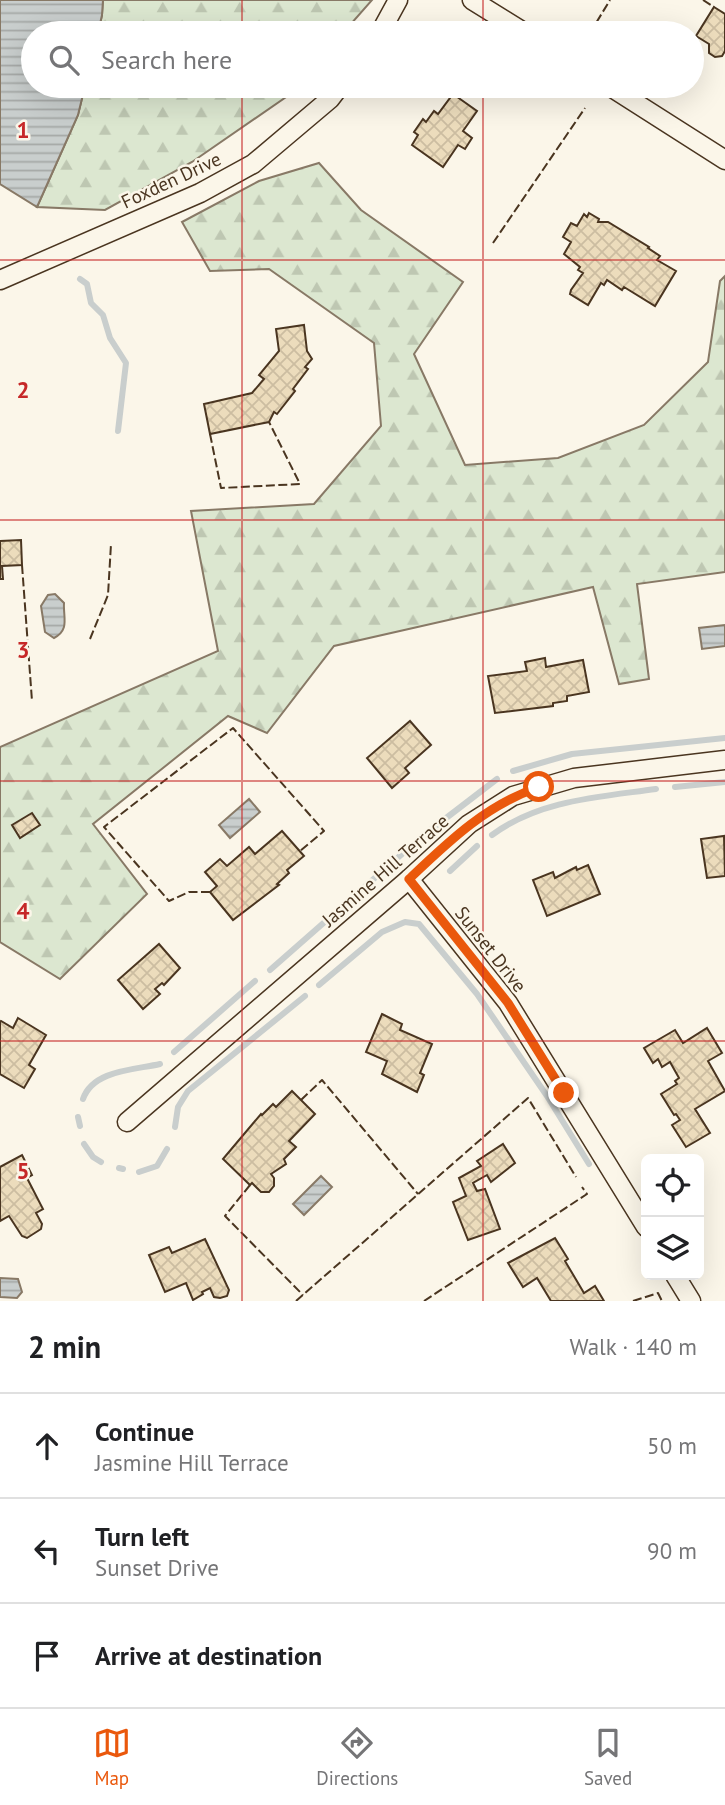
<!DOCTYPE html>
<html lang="en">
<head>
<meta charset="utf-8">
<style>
  body { margin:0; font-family:"PT Sans",sans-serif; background:#f2f2f2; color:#202124 }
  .controls { position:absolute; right:21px; bottom:21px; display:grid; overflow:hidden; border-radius:10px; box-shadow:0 7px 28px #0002 }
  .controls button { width:63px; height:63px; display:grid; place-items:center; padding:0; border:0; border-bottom:2px solid #e0e0e0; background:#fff; color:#202124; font:35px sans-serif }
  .stop { position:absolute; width:21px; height:21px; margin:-16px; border:5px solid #ea580c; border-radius:50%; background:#fff }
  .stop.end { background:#ea580c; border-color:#fff; box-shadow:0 2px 7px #0008 }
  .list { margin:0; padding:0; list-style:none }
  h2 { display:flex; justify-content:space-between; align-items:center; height:91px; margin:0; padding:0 28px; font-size:30px }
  h2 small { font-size:23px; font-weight:400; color:#757577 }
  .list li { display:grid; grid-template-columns:46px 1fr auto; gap:21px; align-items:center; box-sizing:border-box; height:105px; padding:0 28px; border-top:2px solid #e0e0e0 }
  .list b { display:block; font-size:26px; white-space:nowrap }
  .list p { margin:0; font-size:23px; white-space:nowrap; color:#757577 }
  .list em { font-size:23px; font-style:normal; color:#757577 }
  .icon { flex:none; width:38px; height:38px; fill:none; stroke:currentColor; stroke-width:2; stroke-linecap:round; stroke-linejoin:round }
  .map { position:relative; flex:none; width:725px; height:1301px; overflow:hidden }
  .search { position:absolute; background:#fff; box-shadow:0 7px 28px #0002; left:21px; right:21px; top:21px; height:77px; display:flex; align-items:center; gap:18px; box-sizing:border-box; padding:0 24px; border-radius:38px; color:#757577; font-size:26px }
  .sheet { height:406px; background:#fff }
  nav { display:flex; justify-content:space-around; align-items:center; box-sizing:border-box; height:98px; border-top:2px solid #e0e0e0; background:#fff; font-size:19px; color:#757577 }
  nav a { display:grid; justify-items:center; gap:4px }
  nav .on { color:#ea580c }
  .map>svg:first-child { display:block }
  .forest { fill:url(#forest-firs); stroke:#887966; stroke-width:2 }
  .water { fill:url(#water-rules); stroke:#887966; stroke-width:2 }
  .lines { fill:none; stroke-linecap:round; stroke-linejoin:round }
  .stream { stroke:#c9cecd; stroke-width:6 }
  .building { fill:url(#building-cross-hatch); stroke:#4a3520; stroke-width:2 }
  .minor-casing { stroke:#4a3520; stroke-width:21 }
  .minor { stroke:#fbf6e9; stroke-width:18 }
  .fence { stroke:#4a3520; stroke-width:2; stroke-dasharray:9 3.5; stroke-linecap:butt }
  .route { stroke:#ea580c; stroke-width:9 }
  .grid { fill:none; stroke:#c62828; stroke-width:2; stroke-opacity:0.55 }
  .labels { text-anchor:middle; stroke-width:5; stroke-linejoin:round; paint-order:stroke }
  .street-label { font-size:19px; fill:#4a3520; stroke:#fbf6e9 }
  .grid-label { font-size:23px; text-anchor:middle; font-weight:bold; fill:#c62828; stroke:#fbf6e9; stroke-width:5; stroke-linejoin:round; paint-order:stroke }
</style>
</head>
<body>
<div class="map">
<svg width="725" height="1301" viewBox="0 0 725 1301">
  <defs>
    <pattern id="forest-firs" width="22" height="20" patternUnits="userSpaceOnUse" patternTransform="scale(1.75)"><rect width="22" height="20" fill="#dce7d0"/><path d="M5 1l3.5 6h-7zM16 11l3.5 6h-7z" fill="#bec7b2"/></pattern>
    <pattern id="water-rules" width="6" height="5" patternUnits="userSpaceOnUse" patternTransform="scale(1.75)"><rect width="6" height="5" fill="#c9cecd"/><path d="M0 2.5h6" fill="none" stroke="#a5a8a6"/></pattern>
    <pattern id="building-cross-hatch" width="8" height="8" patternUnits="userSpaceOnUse" patternTransform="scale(1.75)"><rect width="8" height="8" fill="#ecdcbc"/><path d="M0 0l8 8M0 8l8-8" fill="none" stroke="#ccbda1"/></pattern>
  </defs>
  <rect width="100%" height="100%" fill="#fbf6e9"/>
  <g class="forest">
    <polygon points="103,0 372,0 343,33 98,33 102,15"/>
    <polygon points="85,86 297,86 289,95 192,162 105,210 37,207 78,115"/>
    <polygon points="319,163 361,210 463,282 414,354 465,465 558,458 644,425 708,362 720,281 725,276 725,572 637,584 649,679 619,684 593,587 334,646 267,733 228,716 93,824 147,894 60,979 0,942 0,747 218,651 191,511 314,504 381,426 374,343 269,269 210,271 182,222 259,181"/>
  </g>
  <g class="water">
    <polygon points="0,0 103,0 102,15 98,33 33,33 33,86 85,86 78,115 37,207 0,184"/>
    <path d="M55,594L64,603C63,617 70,630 54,638L45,632L41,606L48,595Z"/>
    <polygon points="725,625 725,646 702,649 699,628"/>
    <polygon points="249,799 260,812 230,838 219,825"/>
    <polygon points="321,1176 332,1187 304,1215 293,1204"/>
    <polygon points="0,1278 18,1279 22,1292 17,1298 0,1297"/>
  </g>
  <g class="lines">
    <g class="stream">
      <polyline points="80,279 87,284 91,303 103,315 110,338 126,363 118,431"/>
      <polyline points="513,771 572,754 725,738"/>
      <polyline points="675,787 725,782"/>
      <polyline points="424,835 497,779"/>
      <path d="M492,835C539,800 599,797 656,789"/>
      <polyline points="450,871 477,846"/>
      <polyline points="270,970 410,847"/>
      <polyline points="319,985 382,932 405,922 419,924 477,994 547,1096 589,1164"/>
      <polyline points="174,1052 255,981"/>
      <path d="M83,1099C93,1070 134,1070 160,1064"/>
      <polyline points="78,1117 80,1126"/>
      <polyline points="175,1127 178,1107 188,1091 305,996"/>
      <polyline points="84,1144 93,1157 101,1162"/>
      <polyline points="119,1168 123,1169"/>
      <polyline points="139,1172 157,1166 167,1149"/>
    </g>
  </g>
  <g class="building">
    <polygon points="714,7 725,14 725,51 722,56 715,57 709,53 709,44 696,36"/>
    <polygon points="453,94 477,111 463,131 472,138 465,149 458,145 443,167 412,145 418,135 414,132 423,119 426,122 434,111 438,114"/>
    <polygon points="589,213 599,219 598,222 608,222 649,247 648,248 660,256 657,260 676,271 655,306 624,287 622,290 607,280 604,285 601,283 588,305 570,294 571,290 583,273 578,270 580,267 564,254 571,242 563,237 571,223 577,226 584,214 587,217"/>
    <polygon points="304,325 307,351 312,359 305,367 308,369 293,389 295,391 277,414 274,412 269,422 210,434 204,404 252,393 264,379 259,375 279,351 276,329"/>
    <polygon points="21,540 22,565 2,566 3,579 0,579 0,541"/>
    <polygon points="545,658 546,667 583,660 589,692 567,696 567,701 553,703 553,706 495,713 488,676 527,671 525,662"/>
    <polygon points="410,721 431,745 405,768 409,773 392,788 367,758"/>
    <polygon points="32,813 40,825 20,838 12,825"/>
    <polygon points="282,831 304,856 287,870 289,873 277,884 279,885 233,920 210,892 217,886 205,872 220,859 227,866 249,847 255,854"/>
    <polygon points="724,836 725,876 707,878 701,839"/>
    <polygon points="588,865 600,894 547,916 533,880 553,872 555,878 576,867 577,870"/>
    <polygon points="159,944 180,968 164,985 162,983 155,989 160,994 143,1009 118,980"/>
    <polygon points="382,1014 402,1024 400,1030 432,1044 420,1073 424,1075 417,1092 382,1074 387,1061 366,1052"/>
    <polygon points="18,1018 46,1035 29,1065 35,1069 24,1088 0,1074 0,1022 1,1021 13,1028"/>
    <polygon points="707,1028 722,1053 708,1061 725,1091 695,1109 710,1133 686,1147 672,1125 680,1120 676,1114 674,1115 661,1094 677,1084 675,1081 679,1078 670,1062 662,1067 658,1059 653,1063 644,1048 675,1030 683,1043"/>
    <polygon points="292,1091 315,1114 289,1141 296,1147 284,1159 286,1164 271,1174 274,1178 274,1186 269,1192 261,1192 252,1183 250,1185 223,1159 261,1114 262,1115 273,1104 276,1107"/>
    <polygon points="503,1144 515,1163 491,1182 487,1175 473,1183 477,1191 485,1189 500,1229 468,1240 453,1202 466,1196 459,1178 481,1166 477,1161"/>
    <polygon points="22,1155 32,1175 27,1178 43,1209 36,1213 42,1224 41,1229 27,1238 22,1236 9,1216 0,1221 0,1167"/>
    <polygon points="555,1238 568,1259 565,1261 584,1293 595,1286 604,1301 551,1301 537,1278 523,1287 508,1263"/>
    <polygon points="205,1239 229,1290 227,1296 220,1298 214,1297 210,1288 202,1292 203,1294 193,1300 186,1283 165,1292 149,1255 169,1247 172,1253"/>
  </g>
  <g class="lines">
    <defs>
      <g id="minor">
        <polyline points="472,0 525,33"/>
        <polyline points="380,33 398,0"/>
        <polyline points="609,86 725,160"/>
        <polyline points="0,280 200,193 253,164 330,99 340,86"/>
        <polyline points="409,879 508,1003 646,1227"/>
        <polyline points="127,1122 409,879 469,824 513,796 574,778 725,760"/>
        <polyline points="675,1275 691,1301"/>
      </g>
    </defs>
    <use href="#minor" class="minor-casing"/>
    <use href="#minor" class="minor"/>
    <g class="fence">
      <polyline points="703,0 714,7"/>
      <polyline points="590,33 610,0"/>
      <polyline points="493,243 585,108"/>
      <polyline points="210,434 221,488 300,484 269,422"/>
      <polyline points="22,565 32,701"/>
      <polyline points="90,639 108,595 111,544"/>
      <polyline points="210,892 189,892 169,901 104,827 233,728 324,831 300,851"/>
      <polyline points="301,1100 322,1080 418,1194"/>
      <polyline points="250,1185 225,1216 303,1295"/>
      <polyline points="296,1301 528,1098 576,1177"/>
      <polyline points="424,1301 587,1194 582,1187"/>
      <polyline points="633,1301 658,1293 662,1301"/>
    </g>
  </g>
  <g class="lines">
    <path class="route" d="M539,787C486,805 449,841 409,879L508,1003L564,1093"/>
  </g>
  <path class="grid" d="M242,0V33M483,0V33M242,86V1301M483,86V1301M0,260H725M0,520H725M0,781H725M0,1041H725"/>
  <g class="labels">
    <g class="street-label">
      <text transform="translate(171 180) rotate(-25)" y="7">Foxden Drive</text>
      <text transform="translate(385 870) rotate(-41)" y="7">Jasmine Hill Terrace</text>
      <text transform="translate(491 949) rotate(52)" y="7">Sunset Drive</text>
    </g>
  </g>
  <g class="grid-label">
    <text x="23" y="138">1</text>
    <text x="23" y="398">2</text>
    <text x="23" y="658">3</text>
    <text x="23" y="919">4</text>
    <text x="23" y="1179">5</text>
  </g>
</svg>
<div class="controls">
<button><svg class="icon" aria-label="locate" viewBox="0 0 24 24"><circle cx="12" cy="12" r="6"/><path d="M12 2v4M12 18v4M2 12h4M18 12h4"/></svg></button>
<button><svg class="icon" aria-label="layers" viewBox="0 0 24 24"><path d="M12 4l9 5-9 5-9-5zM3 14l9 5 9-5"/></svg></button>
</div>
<div class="stop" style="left:539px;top:787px"></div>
<div class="stop end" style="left:564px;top:1093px"></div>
<div class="search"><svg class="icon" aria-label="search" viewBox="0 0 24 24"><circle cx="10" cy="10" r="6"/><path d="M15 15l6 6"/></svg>Search here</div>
</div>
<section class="sheet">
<h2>2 min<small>Walk · 140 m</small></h2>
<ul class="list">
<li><svg class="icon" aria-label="ahead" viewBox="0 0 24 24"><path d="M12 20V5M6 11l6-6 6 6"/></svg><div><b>Continue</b><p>Jasmine Hill Terrace</p></div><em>50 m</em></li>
<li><svg class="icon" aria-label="left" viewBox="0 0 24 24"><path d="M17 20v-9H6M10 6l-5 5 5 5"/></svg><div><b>Turn left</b><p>Sunset Drive</p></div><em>90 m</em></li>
<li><svg class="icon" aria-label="arrive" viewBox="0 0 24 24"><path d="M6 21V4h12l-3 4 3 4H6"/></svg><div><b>Arrive at destination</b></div></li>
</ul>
</section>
<nav>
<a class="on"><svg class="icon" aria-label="map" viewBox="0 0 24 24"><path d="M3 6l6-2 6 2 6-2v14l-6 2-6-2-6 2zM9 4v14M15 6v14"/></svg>Map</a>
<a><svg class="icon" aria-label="directions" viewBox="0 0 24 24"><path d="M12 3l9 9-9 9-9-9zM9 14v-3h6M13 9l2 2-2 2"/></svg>Directions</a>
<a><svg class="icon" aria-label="saved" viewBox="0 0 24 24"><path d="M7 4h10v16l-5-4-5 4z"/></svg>Saved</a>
</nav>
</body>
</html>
